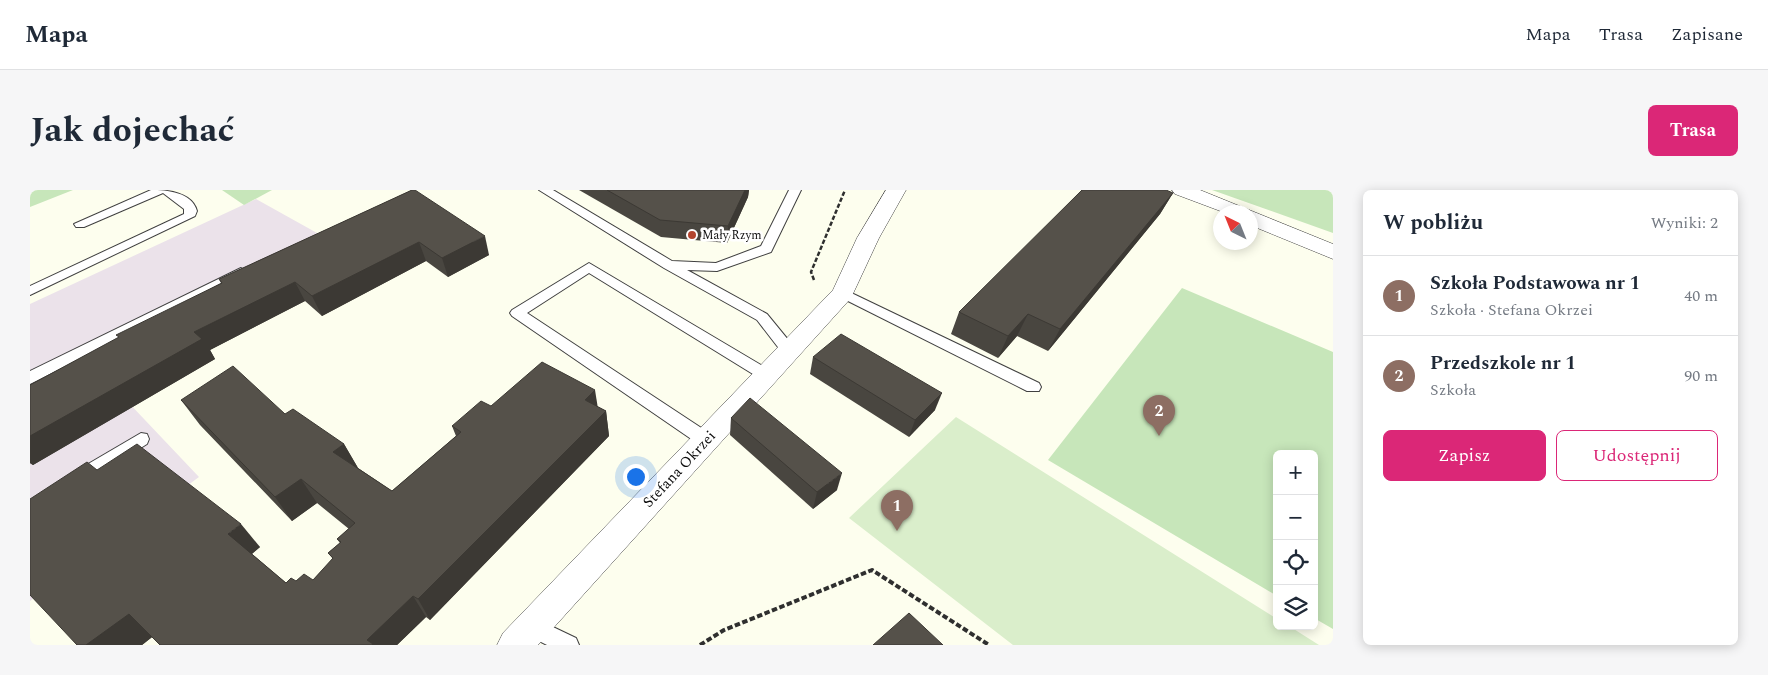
<!DOCTYPE html>
<html lang="pl">
<head>
<meta charset="utf-8">
<style>
  body { margin:0; font-family:Spectral,serif; background:#f6f6f7; color:#1f2937 }
  .controls { position:absolute; right:15px; bottom:15px; display:grid; overflow:hidden; border-radius:8px; box-shadow:0 2px 12px #0003 }
  .controls button { width:45px; height:45px; display:grid; place-items:center; padding:0; border:0; border-bottom:1px solid #e0e1e3; background:#fff; color:#1f2937; font:25px sans-serif }
  .compass { position:absolute; left:1183px; top:15px; width:45px; height:45px; border-radius:50%; background:#fff; box-shadow:0 2px 12px #0003; rotate:317deg }
  .you { position:absolute; left:605px; top:286px; width:18px; height:18px; margin:-12px; border:4px solid #fff; border-radius:50%; background:#1a73e8; box-shadow:0 0 0 8px #1a73e833 }
  .badge { display:grid; place-items:center; width:32px; height:32px; border-radius:50%; background:#db2777; color:#fff; font-size:16px; font-weight:700 }
  .pin { position:absolute; translate:-50% -41px; filter:drop-shadow(0 1px 2px #0008) }
  .pin::after { content:''; position:absolute; top:26px; width:18px; height:15px; background:inherit; clip-path:polygon(0 0,100% 0,50% 100%) }
  .list { margin:0; padding:0; list-style:none }
  h2 { display:flex; justify-content:space-between; align-items:center; height:65px; margin:0; padding:0 20px; font-size:21px }
  h2 small { font-size:16px; font-weight:400; color:#747a83 }
  .list li { display:grid; grid-template-columns:32px 1fr auto; gap:15px; align-items:center; box-sizing:border-box; height:80px; padding:0 20px; border-top:1px solid #e0e1e3 }
  .list b { display:block; font-size:19px; white-space:nowrap }
  .list p { margin:0; font-size:16px; white-space:nowrap; color:#747a83 }
  .list em { font-size:16px; font-style:normal; color:#747a83 }
  .actions { display:flex; gap:10px; padding:15px 20px }
  .actions a { flex:1; padding:11px 0; border:1px solid #db2777; border-radius:8px; text-align:center; font-size:18px; color:#db2777 }
  .actions .main { background:#db2777; color:#fff }
  .icon { flex:none; width:28px; height:28px; fill:none; stroke:currentColor; stroke-width:2; stroke-linecap:round; stroke-linejoin:round }
  .map { position:relative; flex:none; width:1303px; height:455px; overflow:hidden; border-radius:8px }
  header { display:flex; align-items:center; gap:30px; box-sizing:border-box; height:70px; padding:0 25px; background:#fff; border-bottom:1px solid #e0e1e3 }
  header strong { font-size:24px }
  nav { display:flex; gap:28px; margin-inline-start:auto; font-size:18px }
  .intro { display:flex; align-items:center; justify-content:space-between; box-sizing:border-box; height:120px; padding:0 30px }
  h1 { margin:0; font-size:35px }
  .button { padding:12px 22px; border-radius:8px; background:#db2777; color:#fff; font-size:18px; font-weight:700 }
  main { display:flex; gap:30px; padding:0 30px }
  aside { flex:1; background:#fff; border-radius:8px; box-shadow:0 2px 12px #0003 }
  .map>svg:first-child { display:block }
  .industrial { fill:#ebe2ea }
  .green { fill:#c7e6ba }
  .pitch { fill:#daeecb }
  .lines { fill:none; stroke-linecap:round; stroke-linejoin:round }
  .lane-casing { stroke:#404040; stroke-width:2 }
  .street-casing { stroke:#404040; stroke-width:1 }
  .path-far1 { stroke:#2f2f2f; stroke-width:2.5; stroke-dasharray:4.5 2; stroke-linecap:butt }
  .path { stroke:#2f2f2f; stroke-width:4; stroke-dasharray:5.5 2.5; stroke-linecap:butt }
  .lane { fill:#fff; fill-rule:evenodd }
  .street { fill:#fff; fill-rule:evenodd }
  .wall { fill:#494640 }
  .shaded-wall { fill:#3c3934 }
  .building { fill:#55514a; stroke:#3c3934 }
  .poi-dot { fill:#b3452f; stroke:#fff; stroke-width:2 }
  .labels { text-anchor:middle; stroke-width:5; stroke-linejoin:round; paint-order:stroke }
  .far-poi-label { font-size:12px; fill:#0d0d0d; stroke:#fff; text-anchor:start }
  .street-label { font-size:15px; fill:#0d0d0d; stroke:#fff }
</style>
</head>
<body>
<header>
<strong>Mapa</strong>
<nav><a>Mapa</a><a>Trasa</a><a>Zapisane</a></nav>
</header>
<div class="intro"><h1>Jak dojechać</h1><a class="button">Trasa</a></div>
<main>
<div class="map">
<svg width="1303" height="455" viewBox="0 0 1303 455">
  <rect width="100%" height="100%" fill="#fdfeee"/>
  <polygon class="industrial" points="226,9 296,48 60,172 169,287 0,411 0,114"/>
  <g class="green">
    <polygon points="0,0 43,0 0,17"/>
    <polygon points="192,0 242,0 214,15"/>
    <polygon points="1182,0 1303,0 1303,43"/>
    <polygon points="1152,98 1303,162 1303,439 1284,428 1284,264 1247,264 1247,406 1018,270"/>
  </g>
  <polygon class="pitch" points="926,227 1247,429 1247,436 1259,436 1289,455 983,455 819,328"/>
  <g class="lines">
    <defs>
      <g id="lane">
        <path d="M121,0C137,0 162,2 167,21L165,26L0,105V96L154,24V19L133,3L54,37H46L44,34Z"/>
        <polygon points="509,0 523,0 642,71 686,73 731,56 759,0 771,0 741,62 687,81 657,80 737,124 764,157 766,161 764,165 754,165 727,130 634,78"/>
        <polygon points="559,73 741,181 744,185 741,189 731,189 559,83 497,123 682,245 684,250 682,255 676,256 670,255 482,126 480,123 482,120"/>
        <polygon points="211,78 218,82 216,85 0,194 0,181"/>
        <polygon points="813,99 1009,193 1011,197 1009,201 997,201 808,106 806,103 808,100"/>
        <polygon points="111,243 117,244 119,249 117,254 53,294 47,296 41,294 38,289 41,284"/>
        <polygon points="502,427 546,448 549,455 517,455 495,444 492,437 495,430"/>
      </g>
      <g id="street">
        <polygon points="856,0 876,0 849,48 821,108 508,455 467,455 473,443 803,100 827,48"/>
        <polygon points="1142,0 1170,0 1303,54 1303,69 1220,35 1220,22 1193,22 1145,4"/>
      </g>
    </defs>
    <use href="#lane" class="lane-casing"/>
    <use href="#street" class="street-casing"/>
    <polyline class="path-far1" points="784,90 781,82 815,0"/>
    <polyline class="path" points="670,455 694,440 842,380 959,455"/>
    <use href="#lane" class="lane"/>
    <use href="#street" class="street"/>
  </g>
  <g class="wall">
    <polygon points="382,0 459,65 418,87 396,71 292,126 275,111 180,160 185,169 3,275 0,273 0,195 191,93 189,89"/>
    <polygon points="549,0 719,0 718,7 697,53 631,47"/>
    <polygon points="1143,3 1130,24 1018,161 987,146 968,168 921,144 929,122"/>
    <polygon points="783,167 905,220 879,247 780,184"/>
    <polygon points="151,210 255,224 314,254 328,278 362,301 426,246 422,236 461,216 568,217 576,221 579,246 400,430 396,427 367,455 130,455 122,447 112,455 47,455 67,280 230,357 222,364 256,393 283,390 303,369 298,363 310,353 307,349 319,339 287,313 262,331 170,235"/>
    <polygon points="701,228 807,300 783,319 700,245"/>
  </g>
  <g class="shaded-wall">
    <polygon points="715,0 719,0 718,7 697,53 698,36"/>
    <polygon points="1143,3 1130,24 1018,161 1030,139"/>
    <polygon points="455,46 459,65 418,87 412,68"/>
    <polygon points="389,52 396,71 292,126 282,106"/>
    <polygon points="265,92 275,111 180,160 185,169 3,275 0,273 0,246 164,142"/>
    <polygon points="998,124 987,146 968,168 978,146"/>
    <polygon points="565,200 569,225 555,210"/>
    <polygon points="912,203 905,220 879,247 885,230"/>
    <polygon points="576,221 579,246 400,430 388,409"/>
    <polygon points="314,254 328,278 303,262"/>
    <polygon points="812,283 807,300 783,319 787,302"/>
    <polygon points="271,289 287,313 262,331 245,307"/>
    <polygon points="211,334 230,357 218,367 198,344"/>
    <polygon points="383,406 396,427 367,455 341,455 337,450"/>
    <polygon points="99,424 126,444 112,455 56,455"/>
  </g>
  <g class="building">
    <polygon points="382,0 385,0 455,46 412,68 389,52 282,106 265,92 164,142 172,149 0,246 0,195 89,147 86,145 192,93 189,89"/>
    <polygon points="577,0 715,0 698,36 630,30"/>
    <polygon points="1052,0 1136,0 1143,3 1030,139 998,124 978,146 929,122"/>
    <polygon points="811,144 912,203 885,230 783,167"/>
    <polygon points="512,172 565,200 555,210 576,221 388,409 383,406 337,450 343,454 342,455 130,455 99,424 56,455 47,455 0,405 0,309 57,272 67,280 107,254 211,334 198,344 256,393 261,388 266,391 274,384 283,390 303,368 298,363 311,352 307,349 325,333 271,289 245,307 151,210 203,176 255,224 263,219 314,254 303,262 362,301 431,242 422,236 451,211 461,216"/>
    <polygon points="720,208 812,283 787,302 701,228"/>
    <polygon points="879,423 913,455 843,455"/>
  </g>
  <circle class="poi-dot" cx="662" cy="45" r="5"/>
  <g class="labels">
    <g class="far-poi-label">
      <text x="672" y="49">Mały Rzym</text>
    </g>
    <g class="street-label">
      <text transform="translate(649 279) rotate(-47)" y="5">Stefana Okrzei</text>
    </g>
  </g>
</svg>
<div class="controls">
<button>+</button>
<button>−</button>
<button><svg class="icon" aria-label="locate" viewBox="0 0 24 24"><circle cx="12" cy="12" r="6"/><path d="M12 2v4M12 18v4M2 12h4M18 12h4"/></svg></button>
<button><svg class="icon" aria-label="layers" viewBox="0 0 24 24"><path d="M12 4l9 5-9 5-9-5zM3 14l9 5 9-5"/></svg></button>
</div>
<svg class="compass" viewBox="-18 -18 36 36"><path d="M0-13l5 13h-10z" fill="#e53935"/><path d="M0 13l5-13h-10z" fill="#747a83"/></svg>
<div class="you"></div>
<div class="pin badge" style="left:867px;top:341px;background:#8d6e63">1</div>
<div class="pin badge" style="left:1129px;top:246px;background:#8d6e63">2</div>
</div>
<aside>
<h2>W pobliżu<small>Wyniki: 2</small></h2>
<ul class="list">
<li><span class="badge" style="background:#8d6e63">1</span><div><b>Szkoła Podstawowa nr 1</b><p>Szkoła · Stefana Okrzei</p></div><em>40 m</em></li>
<li><span class="badge" style="background:#8d6e63">2</span><div><b>Przedszkole nr 1</b><p>Szkoła</p></div><em>90 m</em></li>
</ul>
<div class="actions"><a class="main">Zapisz</a><a>Udostępnij</a></div>
</aside>
</main>
</body>
</html>
